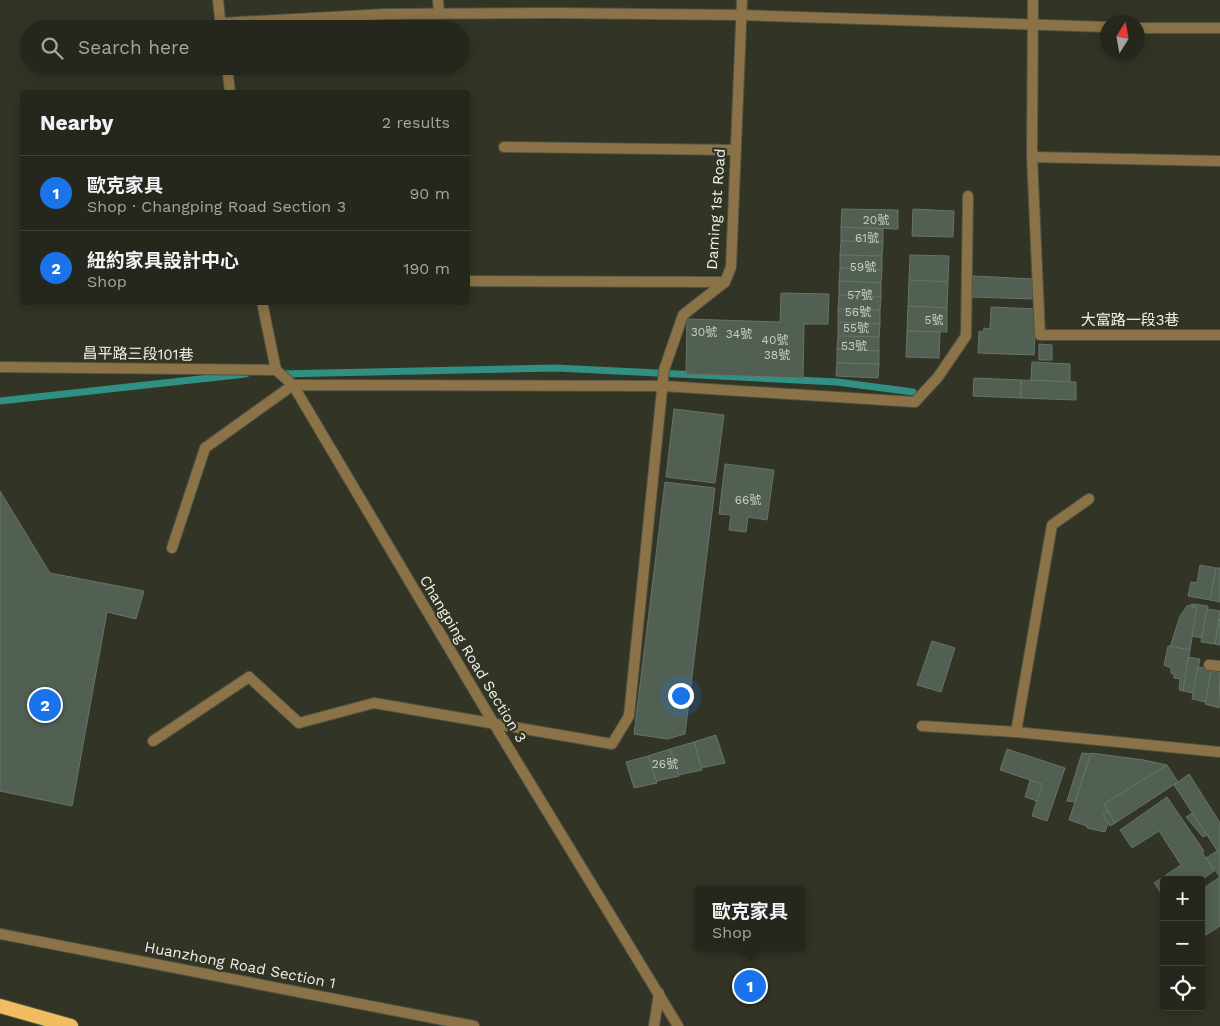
<!DOCTYPE html>
<html lang="en">
<head>
<meta charset="utf-8">
<style>
  body { margin:0; font-family:"Work Sans","Noto Sans TC",sans-serif; background:#2e2f25; color:#f1f3f6 }
  .controls { position:absolute; right:15px; bottom:15px; display:grid; overflow:hidden; border-radius:5px; box-shadow:0 2px 12px #0003 }
  .controls button { width:45px; height:45px; display:grid; place-items:center; padding:0; border:0; border-bottom:1px solid #42443b; background:#26271c; color:#f1f3f6; font:25px sans-serif }
  .compass { position:absolute; left:1100px; top:15px; width:45px; height:45px; border-radius:50%; background:#26271c; box-shadow:0 2px 12px #0003; rotate:11deg }
  .you { position:absolute; left:680px; top:695px; width:18px; height:18px; margin:-12px; border:4px solid #fff; border-radius:50%; background:#1a73e8; box-shadow:0 0 0 8px #1a73e833 }
  .badge { display:grid; place-items:center; width:32px; height:32px; border-radius:50%; background:#1a73e8; color:#fff; font-size:16px; font-weight:700 }
  .pin { position:absolute; translate:-50% -50%; border:2px solid #fff; box-shadow:0 1px 5px #0006 }
  .popup { position:absolute; left:695px; top:886px; width:110px; height:65px; box-sizing:border-box; display:grid; place-content:center; border-radius:5px; background:#26271c; filter:drop-shadow(0 1px 4px #0005); font-size:16px; white-space:nowrap; color:#a4a5a3 }
  .popup b { font-size:19px; color:#f1f3f6 }
  .popup::after { content:''; position:absolute; left:50%; top:100%; margin-left:-10px; border:10px solid transparent; border-top-color:#26271c }
  .list { margin:0; padding:0; list-style:none }
  h2 { display:flex; justify-content:space-between; align-items:center; height:65px; margin:0; padding:0 20px; font-size:21px }
  h2 small { font-size:16px; font-weight:400; color:#a4a5a3 }
  .list li { display:grid; grid-template-columns:32px 1fr auto; gap:15px; align-items:center; box-sizing:border-box; height:75px; padding:0 20px; border-top:1px solid #42443b }
  .list b { display:block; font-size:19px; white-space:nowrap }
  .list p { margin:0; font-size:16px; white-space:nowrap; color:#a4a5a3 }
  .list em { font-size:16px; font-style:normal; color:#a4a5a3 }
  .icon { flex:none; width:28px; height:28px; fill:none; stroke:currentColor; stroke-width:2; stroke-linecap:round; stroke-linejoin:round }
  .map { position:relative; flex:none; width:1220px; height:1026px; overflow:hidden }
  .search { position:absolute; background:#26271c; box-shadow:0 2px 12px #0003; left:20px; top:20px; width:450px; height:55px; display:flex; align-items:center; gap:12px; box-sizing:border-box; padding:0 18px; border-radius:28px; color:#a4a5a3; font-size:19px }
  .panel { position:absolute; background:#26271c; box-shadow:0 2px 12px #0003; left:20px; top:90px; width:450px; height:215px; border-radius:5px }
  .map>svg:first-child { display:block }
  .lines { fill:none; stroke-linecap:round; stroke-linejoin:round }
  .stream { stroke:#2f9083; stroke-width:7 }
  .building { fill:#526054; stroke:#667467 }
  .service-casing { stroke:#515244; stroke-width:12 }
  .minor-casing { stroke:#515244; stroke-width:12 }
  .tertiary-casing { stroke:#515244; stroke-width:12 }
  .trunk-casing { stroke:#515244; stroke-width:16 }
  .service { stroke:#8b7347; stroke-width:10 }
  .minor { stroke:#8b7347; stroke-width:10 }
  .tertiary { stroke:#8b7347; stroke-width:10 }
  .trunk { stroke:#f0be61; stroke-width:14 }
  .labels { text-anchor:middle; stroke-width:4.5; stroke-linejoin:round; paint-order:stroke }
  .number-label { font-size:12px; fill:#c9cec4 }
  .street-label { font-size:15px; fill:#f1f2e9; stroke:#323425 }
</style>
</head>
<body>
<div class="map">
<svg width="1220" height="1026" viewBox="0 0 1220 1026">
  <rect width="100%" height="100%" fill="#323425"/>
  <g class="lines">
    <g class="stream">
      <polyline points="279,374 556,368 837,382 913,392"/>
      <polyline points="0,401 246,374"/>
    </g>
  </g>
  <g class="building">
    <polygon points="842,209 898,210 898,229 841,227"/>
    <polygon points="913,209 954,211 953,237 912,236"/>
    <polygon points="841,227 883,229 883,242 841,241"/>
    <polygon points="841,241 883,242 882,256 840,255"/>
    <polygon points="840,255 882,256 882,270 840,268"/>
    <polygon points="910,255 949,256 948,282 909,280"/>
    <polygon points="840,268 882,270 881,283 839,281"/>
    <polygon points="973,276 1034,279 1033,299 972,297"/>
    <polygon points="909,280 948,282 947,308 908,306"/>
    <polygon points="839,281 881,283 881,297 839,295"/>
    <polygon points="781,293 829,294 828,324 804,324 803,378 686,374 687,319 780,322"/>
    <polygon points="839,295 881,297 880,310 838,309"/>
    <polygon points="908,306 947,308 947,332 907,331"/>
    <polygon points="991,307 1036,309 1034,355 978,353 979,331 983,332 984,328 990,329"/>
    <polygon points="838,309 880,310 880,324 838,322"/>
    <polygon points="838,322 880,324 879,337 838,336"/>
    <polygon points="907,331 940,332 939,358 906,357"/>
    <polygon points="838,336 879,337 879,351 837,349"/>
    <polygon points="1039,344 1052,345 1052,360 1039,360"/>
    <polygon points="837,349 879,351 879,364 837,363"/>
    <polygon points="1032,362 1070,364 1070,382 1031,380"/>
    <polygon points="837,363 879,364 878,378 836,376"/>
    <polygon points="974,378 1021,380 1021,398 973,396"/>
    <polygon points="1021,380 1076,382 1076,400 1021,398"/>
    <polygon points="674,409 724,415 715,483 666,477"/>
    <polygon points="725,464 774,470 767,520 748,517 746,532 729,530 731,515 719,514"/>
    <polygon points="665,482 715,488 685,734 667,739 634,734"/>
    <polygon points="0,491 50,573 144,591 136,619 107,612 72,806 0,791"/>
    <polygon points="1200,565 1216,568 1210,600 1188,596 1191,582 1197,583"/>
    <polygon points="1216,568 1220,568 1220,602 1210,600"/>
    <polygon points="1193,604 1192,607 1197,607 1190,650 1170,647 1180,616 1187,606"/>
    <polygon points="1193,604 1208,606 1202,638 1192,636 1197,607 1192,607"/>
    <polygon points="1207,609 1220,611 1215,644 1201,642"/>
    <polygon points="1220,618 1220,645 1215,644"/>
    <polygon points="932,641 955,648 941,692 917,685"/>
    <polygon points="1168,646 1190,650 1183,691 1179,690 1180,679 1174,678 1174,674 1171,673 1171,668 1164,665"/>
    <polygon points="1188,657 1200,659 1193,693 1183,691"/>
    <polygon points="1198,667 1211,669 1206,702 1192,699"/>
    <polygon points="1211,671 1220,672 1219,708 1205,704"/>
    <polygon points="716,735 725,763 701,768 694,742"/>
    <polygon points="694,742 702,770 678,775 670,749"/>
    <polygon points="670,749 679,776 656,781 648,756"/>
    <polygon points="1007,749 1065,768 1047,821 1032,816 1042,784 1000,770"/>
    <polygon points="1082,753 1091,754 1075,802 1067,801"/>
    <polygon points="1091,753 1144,760 1167,765 1104,804 1108,811 1103,815 1108,823 1105,832 1087,828 1087,826 1069,820"/>
    <polygon points="648,756 657,783 634,788 626,762"/>
    <polygon points="1167,765 1178,782 1115,823 1104,804"/>
    <polygon points="1189,774 1220,823 1220,855 1174,785"/>
    <polygon points="1030,780 1042,784 1037,801 1025,797"/>
    <polygon points="1167,797 1204,851 1202,852 1214,871 1201,880 1164,880 1164,897 1154,883 1181,865 1159,831 1132,848 1120,830"/>
    <polygon points="1108,811 1115,823 1110,826 1103,815"/>
    <polygon points="1192,813 1207,835 1203,837 1186,817"/>
    <polygon points="1217,851 1220,855 1220,877 1206,858"/>
    <polygon points="1220,877 1220,926 1201,938 1201,890"/>
  </g>
  <g class="lines">
    <defs>
      <g id="service">
        <polyline points="438,0 439,13"/>
        <polyline points="1033,0 1032,157 1040,335 1220,335"/>
        <polyline points="1032,157 1220,161"/>
        <polyline points="0,367 276,370"/>
        <polyline points="172,548 205,448 293,385 663,386 915,402 938,377 966,336 968,196"/>
        <polyline points="1209,665 1220,666"/>
        <polyline points="922,726 1016,732 1220,752"/>
        <polyline points="1016,732 1052,525 1089,499"/>
        <polyline points="153,741 249,677 299,723 374,703 612,744 629,716 664,370 683,315 725,282"/>
      </g>
      <g id="minor">
        <polyline points="221,23 386,14 554,13 741,15 1108,27"/>
        <polyline points="1138,28 1220,28"/>
        <polyline points="504,147 736,150"/>
        <polyline points="468,281 725,282 731,267 742,0"/>
        <polyline points="654,1026 659,993"/>
      </g>
      <g id="tertiary">
        <polyline points="218,0 221,29"/>
        <polyline points="227,66 230,92"/>
        <polyline points="262,302 276,370 293,385 494,724 678,1026"/>
        <polyline points="0,934 474,1026"/>
      </g>
      <polyline id="trunk" points="0,1006 71,1026"/>
    </defs>
    <use href="#service" class="service-casing"/>
    <use href="#minor" class="minor-casing"/>
    <use href="#tertiary" class="tertiary-casing"/>
    <use href="#trunk" class="trunk-casing"/>
    <use href="#service" class="service"/>
    <use href="#minor" class="minor"/>
    <use href="#tertiary" class="tertiary"/>
    <use href="#trunk" class="trunk"/>
  </g>
  <g class="labels">
    <g class="number-label">
      <text x="876" y="224">20號</text>
      <text x="867" y="242">61號</text>
      <text x="863" y="271">59號</text>
      <text x="860" y="299">57號</text>
      <text x="858" y="316">56號</text>
      <text x="934" y="324">5號</text>
      <text x="856" y="332">55號</text>
      <text x="704" y="336">30號</text>
      <text x="739" y="338">34號</text>
      <text x="775" y="344">40號</text>
      <text x="854" y="350">53號</text>
      <text x="777" y="359">38號</text>
      <text x="748" y="504">66號</text>
      <text x="665" y="768">26號</text>
    </g>
    <g class="street-label">
      <text transform="translate(716 209) rotate(-86)" y="5">Daming 1st Road</text>
      <text x="1130" y="325">大富路一段3巷</text>
      <text transform="translate(138 354) rotate(1)" y="5">昌平路三段101巷</text>
      <text transform="translate(473 659) rotate(59)" y="5">Changping Road Section 3</text>
      <text transform="translate(240 965) rotate(11)" y="5">Huanzhong Road Section 1</text>
    </g>
  </g>
</svg>
<div class="controls">
<button>+</button>
<button>−</button>
<button><svg class="icon" aria-label="locate" viewBox="0 0 24 24"><circle cx="12" cy="12" r="6"/><path d="M12 2v4M12 18v4M2 12h4M18 12h4"/></svg></button>
</div>
<svg class="compass" viewBox="-18 -18 36 36"><path d="M0-13l5 13h-10z" fill="#e53935"/><path d="M0 13l5-13h-10z" fill="#a4a5a3"/></svg>
<div class="you"></div>
<div class="pin badge" style="left:750px;top:986px">1</div>
<div class="popup"><b>歐克家具</b>Shop</div>
<div class="pin badge" style="left:45px;top:705px">2</div>
<div class="search"><svg class="icon" aria-label="search" viewBox="0 0 24 24"><circle cx="10" cy="10" r="6"/><path d="M15 15l6 6"/></svg>Search here</div>
<section class="panel">
<h2>Nearby<small>2 results</small></h2>
<ul class="list">
<li><span class="badge">1</span><div><b>歐克家具</b><p>Shop · Changping Road Section 3</p></div><em>90 m</em></li>
<li><span class="badge">2</span><div><b>紐約家具設計中心</b><p>Shop</p></div><em>190 m</em></li>
</ul>
</section>
</div>
</body>
</html>
